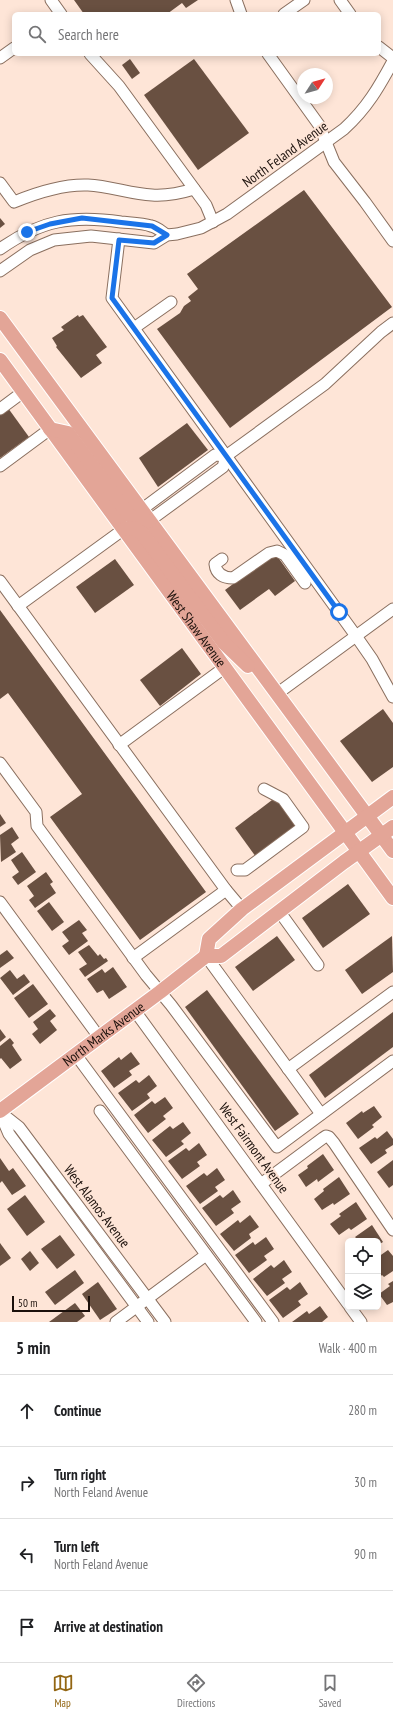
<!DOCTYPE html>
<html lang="en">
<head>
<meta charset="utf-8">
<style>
  body { margin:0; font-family:"PT Sans Narrow",sans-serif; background:#f6f6f6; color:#202124 }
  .controls { position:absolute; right:12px; bottom:12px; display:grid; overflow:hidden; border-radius:6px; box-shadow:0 2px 10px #0003 }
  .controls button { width:36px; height:36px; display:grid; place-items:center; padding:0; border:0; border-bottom:1px solid #e0e0e0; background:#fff; color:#202124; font:20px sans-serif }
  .compass { position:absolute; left:297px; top:68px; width:36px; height:36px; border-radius:50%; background:#fff; box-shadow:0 2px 10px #0003; rotate:54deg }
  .scale { position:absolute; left:12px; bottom:10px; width:78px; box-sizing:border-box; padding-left:4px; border:2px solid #1b100b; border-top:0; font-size:11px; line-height:14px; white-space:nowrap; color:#1b100b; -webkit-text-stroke:3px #fee5d7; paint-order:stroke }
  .stop { position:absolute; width:12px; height:12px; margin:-9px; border:3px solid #1a73e8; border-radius:50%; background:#fff }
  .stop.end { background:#1a73e8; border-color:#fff; box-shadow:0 1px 4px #0008 }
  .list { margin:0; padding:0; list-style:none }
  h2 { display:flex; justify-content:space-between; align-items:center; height:52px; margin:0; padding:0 16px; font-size:17px }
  h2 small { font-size:13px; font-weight:400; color:#757577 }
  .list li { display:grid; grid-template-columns:26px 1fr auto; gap:12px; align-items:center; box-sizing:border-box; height:72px; padding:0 16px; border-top:1px solid #e0e0e0 }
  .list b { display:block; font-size:15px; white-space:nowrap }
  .list p { margin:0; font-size:13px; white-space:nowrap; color:#757577 }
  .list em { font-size:13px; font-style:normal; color:#757577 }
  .icon { flex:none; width:22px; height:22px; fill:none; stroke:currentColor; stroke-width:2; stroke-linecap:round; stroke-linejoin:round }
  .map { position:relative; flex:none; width:393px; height:1322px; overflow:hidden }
  .search { position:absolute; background:#fff; box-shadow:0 2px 10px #0003; left:12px; right:12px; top:12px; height:44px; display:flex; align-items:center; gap:10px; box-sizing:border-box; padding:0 14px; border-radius:6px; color:#757577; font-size:15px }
  .sheet { height:340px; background:#fff }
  nav { display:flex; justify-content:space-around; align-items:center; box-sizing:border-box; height:56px; border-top:1px solid #e0e0e0; background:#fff; font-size:11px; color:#757577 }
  nav a { display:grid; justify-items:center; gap:2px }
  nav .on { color:#936613 }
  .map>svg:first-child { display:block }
  .building { fill:#695041 }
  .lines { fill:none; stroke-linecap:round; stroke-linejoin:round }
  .minor-casing { stroke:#8a6f5f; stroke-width:13 }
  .major-casing { stroke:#fff; stroke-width:16 }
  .minor { stroke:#fff; stroke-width:11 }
  .major { stroke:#e3a597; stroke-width:14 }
  .route { stroke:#1a73e8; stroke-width:5 }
  .labels { text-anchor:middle; stroke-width:4; stroke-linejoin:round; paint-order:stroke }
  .street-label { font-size:14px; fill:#1b100b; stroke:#fee5d7 }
</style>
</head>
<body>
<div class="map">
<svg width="393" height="1322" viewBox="0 0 393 1322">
  <rect width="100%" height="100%" fill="#fee5d7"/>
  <g class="building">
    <polygon points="74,0 198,0 186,8 182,3 167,14 84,14"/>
    <polygon points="130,59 140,73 132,79 122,65"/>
    <polygon points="194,59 249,133 198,170 144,95"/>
    <polygon points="304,190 392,307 230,428 157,329 180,313 184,306 191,301 188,297 198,289 187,274"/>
    <polygon points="0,218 5,224 0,228"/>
    <polygon points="78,315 79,317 83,315 107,347 96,355 102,363 81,378 56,347 57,346 52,338 64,330 61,327"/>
    <polygon points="8,408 29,437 0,458 0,414"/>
    <polygon points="187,423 208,450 158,487 139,458"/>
    <polygon points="275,553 295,581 275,596 269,589 240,610 225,590"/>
    <polygon points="115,559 134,585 95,613 76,587"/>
    <polygon points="0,610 206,892 140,940 50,817 82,794 8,693 0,699"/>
    <polygon points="182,648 201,674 160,706 140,680"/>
    <polygon points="383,709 393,723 393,767 372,782 340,741"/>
    <polygon points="276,797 297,826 256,857 235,828"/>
    <polygon points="0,814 6,823 0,827"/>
    <polygon points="12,827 19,838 11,844 16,852 1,862 0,835"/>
    <polygon points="22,852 36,872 18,885 12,877 19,872 11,860"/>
    <polygon points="46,872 53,882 50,884 56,893 35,908 29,900 34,896 27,886"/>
    <polygon points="348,884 370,914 323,948 302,918"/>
    <polygon points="49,902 64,922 52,931 37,911"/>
    <polygon points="79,920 87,930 82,933 88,941 69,955 62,946 69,941 62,932"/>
    <polygon points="277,936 295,960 253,991 235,967"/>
    <polygon points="392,936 393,972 362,994 345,970"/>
    <polygon points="89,945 98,956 100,954 104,959 106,958 108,961 85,977 79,969 87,964 78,952"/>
    <polygon points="7,950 14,958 0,968 0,955"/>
    <polygon points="113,967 127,987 109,999 103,990 97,993 87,979 102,969 105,973"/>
    <polygon points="10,970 17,979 24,974 30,982 13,995 0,978"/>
    <polygon points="33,984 48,1004 29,1018 14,998"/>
    <polygon points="207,990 299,1114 275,1131 185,1007"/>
    <polygon points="50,1009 56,1016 50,1021 57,1030 40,1044 32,1034 38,1029 33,1022"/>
    <polygon points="393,1012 393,1047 325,1098 309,1075"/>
    <polygon points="0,1029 6,1037 0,1042"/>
    <polygon points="10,1038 14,1043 12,1045 22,1060 10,1069 1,1058 0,1059 0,1046"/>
    <polygon points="131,1052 140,1064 129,1071 132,1075 114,1088 101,1071 119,1057 121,1060"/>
    <polygon points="149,1075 157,1086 147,1094 150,1098 132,1111 118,1093 136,1080 139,1083"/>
    <polygon points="165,1097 173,1108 163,1116 166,1119 148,1133 134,1115 152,1101 155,1104"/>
    <polygon points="374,1106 382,1117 372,1125 374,1127 358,1139 346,1123 362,1111 363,1113"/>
    <polygon points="183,1122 191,1133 181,1141 184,1144 166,1157 152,1140 170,1126 173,1129"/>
    <polygon points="387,1131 393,1139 393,1145 385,1150 387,1153 371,1164 359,1148 375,1137 377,1139"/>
    <polygon points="199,1143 207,1155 197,1162 200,1166 182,1179 168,1161 186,1148 189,1151"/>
    <polygon points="323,1154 334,1170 318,1182 317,1179 306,1187 298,1175 308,1168 307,1166"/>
    <polygon points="0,1158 9,1171 13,1168 26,1186 12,1195 2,1181 0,1183"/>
    <polygon points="393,1160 393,1185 389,1188 377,1172"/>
    <polygon points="217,1168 225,1180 215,1187 218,1191 200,1204 186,1186 204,1173 207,1176"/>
    <polygon points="339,1177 350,1194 334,1205 333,1203 322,1210 314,1199 324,1191 323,1189"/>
    <polygon points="233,1190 241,1202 231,1209 234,1213 216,1226 202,1208 220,1195 223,1198"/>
    <polygon points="25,1195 45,1222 27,1236 7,1209"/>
    <polygon points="356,1202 367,1219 351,1230 349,1228 339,1235 330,1224 341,1216 339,1214"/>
    <polygon points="250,1215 259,1227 249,1234 251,1238 234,1251 220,1234 238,1220 240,1223"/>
    <polygon points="372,1225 383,1242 378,1245 378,1241 354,1241 357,1239 355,1237"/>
    <polygon points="60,1235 75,1255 57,1269 41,1249"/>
    <polygon points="266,1237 274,1249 264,1256 267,1260 249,1273 235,1255 253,1242 255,1245"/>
    <polygon points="0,1243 11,1258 0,1266"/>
    <polygon points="388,1250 393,1256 393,1271 384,1277 382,1275 378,1278 378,1257"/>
    <polygon points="30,1251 39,1263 30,1271 21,1259"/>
    <polygon points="284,1260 292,1272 282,1279 285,1283 267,1296 253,1279 271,1265 274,1268"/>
    <polygon points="75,1270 84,1283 55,1305 45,1292"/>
    <polygon points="393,1281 393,1302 387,1305 379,1294 390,1286 388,1284"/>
    <polygon points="98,1282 117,1309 100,1320 82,1294"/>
    <polygon points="300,1282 308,1294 298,1301 301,1305 283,1318 269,1300 287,1287 290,1290"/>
    <polygon points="75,1303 85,1316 77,1322 49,1322"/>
    <polygon points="320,1306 328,1317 322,1322 292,1322 307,1311 309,1314"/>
  </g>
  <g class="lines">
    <defs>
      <g id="minor">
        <polyline points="51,0 61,14"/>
        <polyline points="236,0 241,14"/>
        <polyline points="340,0 350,14"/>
        <polyline points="284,14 304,0"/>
        <polyline points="379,47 393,58"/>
        <polyline points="90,54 119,86 206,205 213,222"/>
        <polyline points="268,54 319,125 334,162 365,202 393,241"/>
        <polyline points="0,58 14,48"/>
        <path d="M0,183L14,202C38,192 63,184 88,185C110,186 131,194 152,195C167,196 181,193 194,189"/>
        <polyline points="119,239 112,298 356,636 372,659 393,697"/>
        <path d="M0,249C41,220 72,215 121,222C131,223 142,223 151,226C157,227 162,232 167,235"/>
        <path d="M0,271L30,250L54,240L91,236L154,243L167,235L177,234L201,228L227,214L344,129C367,108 379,87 393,61"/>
        <polyline points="134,328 171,302"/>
        <polyline points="0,409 23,392"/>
        <polyline points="0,466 50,429"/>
        <polyline points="141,510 215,455 226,456"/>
        <polyline points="149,521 223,467 226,456 325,384 381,332 393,323"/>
        <path d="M222,559L215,564C216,574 223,578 233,578L269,553L277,551L285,555L305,583"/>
        <polyline points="0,581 226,890 242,909"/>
        <polyline points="18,606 124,529"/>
        <polyline points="278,693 393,609"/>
        <polyline points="119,745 224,668"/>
        <polyline points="0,763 36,812 37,826 146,975 171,1005 277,1147 393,1061"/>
        <polyline points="237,870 245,870 303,827 283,799 264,789"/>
        <polyline points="0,902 99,1037"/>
        <polyline points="279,911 318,965"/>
        <polyline points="206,956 321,1114"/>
        <polyline points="133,958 226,890"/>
        <polyline points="135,1011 348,1304"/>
        <polyline points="76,1055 273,1322"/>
        <polyline points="288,1069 393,992"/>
        <polyline points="100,1111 256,1322"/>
        <polyline points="0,1112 19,1127 165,1322"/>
        <polyline points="0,1113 9,1134 148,1322"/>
        <polyline points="261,1184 323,1138 326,1136 329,1137 334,1143 393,1230"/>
        <polyline points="350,1307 361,1322"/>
        <polyline points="116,1322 206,1255"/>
      </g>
      <g id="major">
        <polyline points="0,318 393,851"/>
        <path id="s1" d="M0,360L393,898"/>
        <polyline points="50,429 68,433 129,515 138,521 149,521"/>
        <polyline points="124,529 134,528 142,533 224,643 248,666"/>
        <polyline points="206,956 209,939 242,909 393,797"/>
        <path id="s2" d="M0,1111L160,992L206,956H221L344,862L393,827"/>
      </g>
    </defs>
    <use href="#minor" class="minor-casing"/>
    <use href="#major" class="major-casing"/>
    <use href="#minor" class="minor"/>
    <use href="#major" class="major"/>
  </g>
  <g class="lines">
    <polyline class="route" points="27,232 50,224 82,218 152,226 167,235 154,243 119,240 112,298 339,612"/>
  </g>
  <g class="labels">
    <g class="street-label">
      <text transform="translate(285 154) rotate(-36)" y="5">North Feland Avenue</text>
      <text dy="5" stroke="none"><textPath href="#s1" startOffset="333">West Shaw Avenue</textPath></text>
      <text dy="5" stroke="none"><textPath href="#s2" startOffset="129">North Marks Avenue</textPath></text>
      <text transform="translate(254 1148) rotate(54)" y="5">West Fairmont Avenue</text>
      <text transform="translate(97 1206) rotate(53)" y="5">West Alamos Avenue</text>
    </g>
  </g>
</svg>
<div class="controls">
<button><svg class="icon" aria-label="locate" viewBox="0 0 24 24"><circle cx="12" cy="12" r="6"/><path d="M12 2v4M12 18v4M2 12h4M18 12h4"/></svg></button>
<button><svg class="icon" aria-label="layers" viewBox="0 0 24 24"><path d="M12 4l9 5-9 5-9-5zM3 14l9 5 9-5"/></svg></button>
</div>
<svg class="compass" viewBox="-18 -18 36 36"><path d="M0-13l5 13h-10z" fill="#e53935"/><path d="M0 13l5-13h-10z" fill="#757577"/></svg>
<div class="scale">50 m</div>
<div class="stop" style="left:339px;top:612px"></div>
<div class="stop end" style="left:27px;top:232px"></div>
<div class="search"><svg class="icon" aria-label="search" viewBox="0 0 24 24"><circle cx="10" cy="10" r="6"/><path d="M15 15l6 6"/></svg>Search here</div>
</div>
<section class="sheet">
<h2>5 min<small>Walk · 400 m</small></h2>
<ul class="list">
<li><svg class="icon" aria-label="ahead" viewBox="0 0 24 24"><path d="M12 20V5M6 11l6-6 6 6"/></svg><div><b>Continue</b></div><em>280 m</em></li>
<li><svg class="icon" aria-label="right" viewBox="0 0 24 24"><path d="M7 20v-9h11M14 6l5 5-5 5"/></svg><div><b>Turn right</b><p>North Feland Avenue</p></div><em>30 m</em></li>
<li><svg class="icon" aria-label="left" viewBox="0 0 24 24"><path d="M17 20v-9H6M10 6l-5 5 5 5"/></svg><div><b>Turn left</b><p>North Feland Avenue</p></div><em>90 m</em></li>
<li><svg class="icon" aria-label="arrive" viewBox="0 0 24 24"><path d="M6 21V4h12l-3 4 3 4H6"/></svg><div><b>Arrive at destination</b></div></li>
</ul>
</section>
<nav>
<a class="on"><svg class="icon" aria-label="map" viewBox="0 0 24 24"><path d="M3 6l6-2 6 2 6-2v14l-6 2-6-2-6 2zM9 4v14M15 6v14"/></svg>Map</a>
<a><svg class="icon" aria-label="directions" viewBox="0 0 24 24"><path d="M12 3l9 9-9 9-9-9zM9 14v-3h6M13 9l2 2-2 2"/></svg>Directions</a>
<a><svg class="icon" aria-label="saved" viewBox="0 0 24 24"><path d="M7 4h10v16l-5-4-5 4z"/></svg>Saved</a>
</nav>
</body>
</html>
